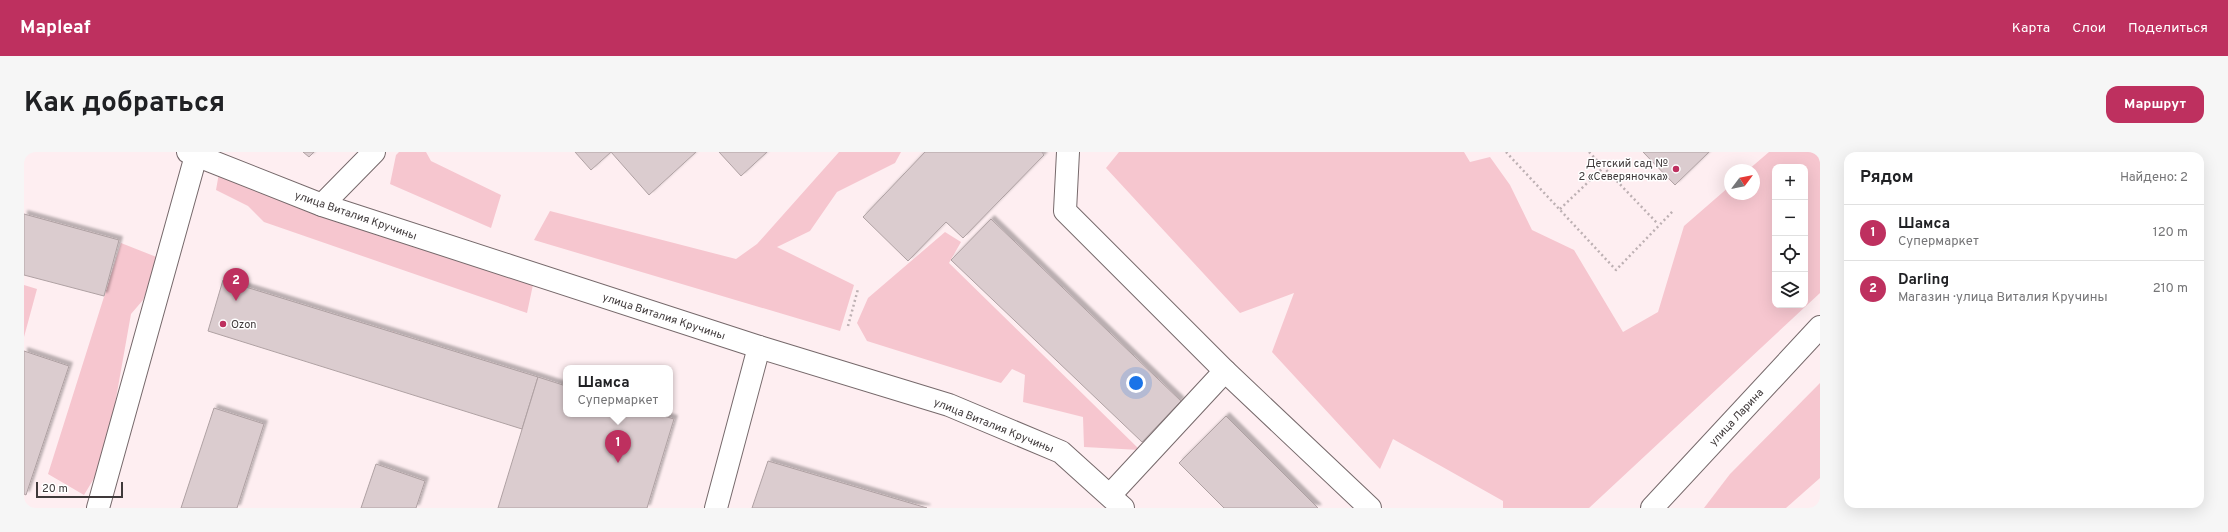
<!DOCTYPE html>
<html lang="ru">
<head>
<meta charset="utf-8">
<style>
  body { margin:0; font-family:Overpass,sans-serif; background:#f6f6f6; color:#202124 }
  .controls { position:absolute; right:12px; top:12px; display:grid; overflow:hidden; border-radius:8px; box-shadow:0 4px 16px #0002 }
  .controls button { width:36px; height:36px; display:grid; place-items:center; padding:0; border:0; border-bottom:1px solid #e0e0e0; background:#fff; color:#202124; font:20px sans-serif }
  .compass { position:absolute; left:1700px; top:12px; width:36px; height:36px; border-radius:50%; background:#fff; box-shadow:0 4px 16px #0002; rotate:58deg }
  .scale { position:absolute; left:12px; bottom:10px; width:87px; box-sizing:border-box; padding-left:4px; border:2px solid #3f393a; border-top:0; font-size:11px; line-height:14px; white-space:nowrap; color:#3f393a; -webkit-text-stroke:3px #fff; paint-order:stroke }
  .you { position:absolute; left:1112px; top:231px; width:14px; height:14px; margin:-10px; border:3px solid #fff; border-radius:50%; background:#1a73e8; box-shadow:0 0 0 6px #1a73e833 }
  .badge { display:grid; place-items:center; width:26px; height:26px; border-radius:50%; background:#be305f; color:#fff; font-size:13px; font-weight:700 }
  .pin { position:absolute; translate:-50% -33px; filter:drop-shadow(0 1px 2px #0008) }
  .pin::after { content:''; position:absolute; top:21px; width:14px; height:12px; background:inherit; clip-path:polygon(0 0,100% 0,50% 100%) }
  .popup { position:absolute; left:539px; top:213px; width:110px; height:52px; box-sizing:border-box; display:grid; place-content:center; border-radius:8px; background:#fff; filter:drop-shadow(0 1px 3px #0005); font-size:13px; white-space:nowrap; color:#757577 }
  .popup b { font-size:15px; color:#202124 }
  .popup::after { content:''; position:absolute; left:50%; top:100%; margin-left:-8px; border:8px solid transparent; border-top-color:#fff }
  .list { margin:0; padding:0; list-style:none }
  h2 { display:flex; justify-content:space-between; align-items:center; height:52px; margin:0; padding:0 16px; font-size:17px }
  h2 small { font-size:13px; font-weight:400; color:#757577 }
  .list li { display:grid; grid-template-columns:26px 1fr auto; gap:12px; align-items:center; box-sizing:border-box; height:56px; padding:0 16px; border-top:1px solid #e0e0e0 }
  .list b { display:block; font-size:15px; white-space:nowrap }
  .list p { margin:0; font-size:13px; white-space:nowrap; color:#757577 }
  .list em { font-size:13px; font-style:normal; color:#757577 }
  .icon { flex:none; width:22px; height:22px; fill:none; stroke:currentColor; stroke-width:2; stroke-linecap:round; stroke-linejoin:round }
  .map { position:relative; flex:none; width:1796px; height:356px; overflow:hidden; border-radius:12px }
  header { display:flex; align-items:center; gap:24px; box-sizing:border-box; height:56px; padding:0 20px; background:#be305f; color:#fff }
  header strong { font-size:19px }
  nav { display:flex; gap:22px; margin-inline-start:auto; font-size:14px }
  .intro { display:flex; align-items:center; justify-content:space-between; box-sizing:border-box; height:96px; padding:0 24px }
  h1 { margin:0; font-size:28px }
  .button { padding:10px 18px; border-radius:12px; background:#be305f; color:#fff; font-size:14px; font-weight:700 }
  main { display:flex; gap:24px; padding:0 24px }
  aside { flex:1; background:#fff; border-radius:12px; box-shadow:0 4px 16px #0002 }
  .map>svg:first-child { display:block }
  .green { fill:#f6c6cf; fill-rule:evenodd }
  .building { fill:#dbcccf; stroke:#afa1a3; filter:url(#shadow) }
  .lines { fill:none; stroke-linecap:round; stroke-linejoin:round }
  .minor-casing { stroke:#76696b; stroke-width:24 }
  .major-casing { stroke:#76696b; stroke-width:24 }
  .path { stroke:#bdb0b3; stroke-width:2.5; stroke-dasharray:2 3; stroke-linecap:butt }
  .minor { stroke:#fff; stroke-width:22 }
  .major { stroke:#fff; stroke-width:22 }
  .poi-dot { fill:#be305f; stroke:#fff; stroke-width:1.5 }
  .labels { text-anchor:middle; stroke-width:3; stroke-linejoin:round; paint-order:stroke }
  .poi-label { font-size:11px; fill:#3f393a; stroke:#fff; text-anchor:end }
  .street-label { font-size:11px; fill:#3f393a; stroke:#fff }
</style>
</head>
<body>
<header>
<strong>Mapleaf</strong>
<nav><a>Карта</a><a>Слои</a><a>Поделиться</a></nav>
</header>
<div class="intro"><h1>Как добраться</h1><a class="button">Маршрут</a></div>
<main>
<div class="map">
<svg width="1796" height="356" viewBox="0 0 1796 356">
  <defs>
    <filter id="shadow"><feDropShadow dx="3.5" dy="-3.5" stdDeviation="1" flood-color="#0004"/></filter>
  </defs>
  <rect width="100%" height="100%" fill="#feeef1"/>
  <g class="green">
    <polygon points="375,0 402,0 407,9 477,43 467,76 366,32 372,3"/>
    <polygon points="815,0 877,0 871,11 813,40 786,79 753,95 830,133 816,179 510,88 526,59 712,107 733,92"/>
    <path d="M1095,0H1440L1446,10L1466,5L1486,33L1508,78L1550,98L1599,180L1634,160L1660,74L1706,34V42H1730V18H1724L1745,0H1796V141L1565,356H1479V349L1369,287L1356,317L1248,200L1270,141L1216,161L1082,16ZM1751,15H1781V153H1751Z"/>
    <polygon points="195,21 510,128 503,161 240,70 224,54 192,38"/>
    <polygon points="921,80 937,90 925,111 1116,298 1060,295 1059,265 999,250 1001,223 988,217 977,231 843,189 833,171 844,146"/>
    <polygon points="97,91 135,106 119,148 107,162 81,308 60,343 24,322"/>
    <polygon points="0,133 13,137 0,185"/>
    <polygon points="1796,231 1796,326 1762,356 1680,356 1706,322"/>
  </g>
  <g class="building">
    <polygon points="279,0 290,0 285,5"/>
    <polygon points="551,0 587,0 567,18"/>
    <polygon points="587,0 672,0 625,43"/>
    <polygon points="695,0 743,0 717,24"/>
    <polygon points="901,0 1018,0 1020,3 939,86 922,70 884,109 839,65"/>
    <polygon points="1619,0 1685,0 1651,33"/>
    <polygon points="0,62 95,88 80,144 0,123"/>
    <polygon points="967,67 1157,249 1118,290 927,108"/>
    <polygon points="199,128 514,225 498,277 184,179"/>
    <polygon points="0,199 45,214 2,343 0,342"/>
    <polygon points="514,225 542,234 542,262 633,262 650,267 623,356 474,356"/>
    <polygon points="190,256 240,272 213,356 157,356"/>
    <polygon points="1202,264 1294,356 1200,356 1155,311"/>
    <polygon points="744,309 903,356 728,356"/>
    <polygon points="352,312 401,329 392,356 337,356"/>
  </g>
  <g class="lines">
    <defs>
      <g id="minor">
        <polyline points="164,0 298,53 735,195 925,253 1037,300 1099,356"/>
        <polyline points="1044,0 1041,59 1201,219 1346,356"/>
        <polyline points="298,53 350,0"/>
        <polyline points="1086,343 1201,219"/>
        <polyline points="74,356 173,0"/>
        <polyline points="692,356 735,195"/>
      </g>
      <polyline id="major" points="1628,356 1796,175"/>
    </defs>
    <use href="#minor" class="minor-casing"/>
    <use href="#major" class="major-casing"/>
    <g class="path">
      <polyline points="1482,0 1592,118 1650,58"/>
      <polyline points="1565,0 1634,72"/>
      <polyline points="1536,57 1580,15"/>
      <polyline points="824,174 834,137"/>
    </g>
    <use href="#minor" class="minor"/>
    <use href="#major" class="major"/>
  </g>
  <g class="poi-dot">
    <circle cx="1652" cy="17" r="4"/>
    <circle cx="199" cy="172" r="4"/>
  </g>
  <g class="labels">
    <g class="poi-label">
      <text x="1644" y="15">Детский сад №<tspan x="1644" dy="13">2 «Северяночка»</tspan></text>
      <text x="207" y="176" text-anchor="start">Ozon</text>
    </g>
    <g class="street-label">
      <text transform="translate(332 63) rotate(19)" y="4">улица Виталия Кручины</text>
      <text transform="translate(640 164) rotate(18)" y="4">улица Виталия Кручины</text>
      <text transform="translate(1712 265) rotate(-47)" y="4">улица Ларина</text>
      <text transform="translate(970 273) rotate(22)" y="4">улица Виталия Кручины</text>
    </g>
  </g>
</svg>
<div class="controls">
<button>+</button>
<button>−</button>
<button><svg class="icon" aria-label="locate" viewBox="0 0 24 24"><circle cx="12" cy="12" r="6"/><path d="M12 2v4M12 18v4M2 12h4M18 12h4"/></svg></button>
<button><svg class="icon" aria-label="layers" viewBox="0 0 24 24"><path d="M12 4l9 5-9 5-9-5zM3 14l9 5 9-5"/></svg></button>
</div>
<svg class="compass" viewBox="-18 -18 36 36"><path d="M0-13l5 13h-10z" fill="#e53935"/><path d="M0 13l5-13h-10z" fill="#757577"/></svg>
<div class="scale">20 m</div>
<div class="you"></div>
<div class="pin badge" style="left:594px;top:311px">1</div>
<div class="popup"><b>Шамса</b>Супермаркет</div>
<div class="pin badge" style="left:212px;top:149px">2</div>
</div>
<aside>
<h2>Рядом<small>Найдено: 2</small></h2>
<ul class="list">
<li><span class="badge">1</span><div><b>Шамса</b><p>Супермаркет</p></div><em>120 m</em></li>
<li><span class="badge">2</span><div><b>Darling</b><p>Магазин · улица Виталия Кручины</p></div><em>210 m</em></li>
</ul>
</aside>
</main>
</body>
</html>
